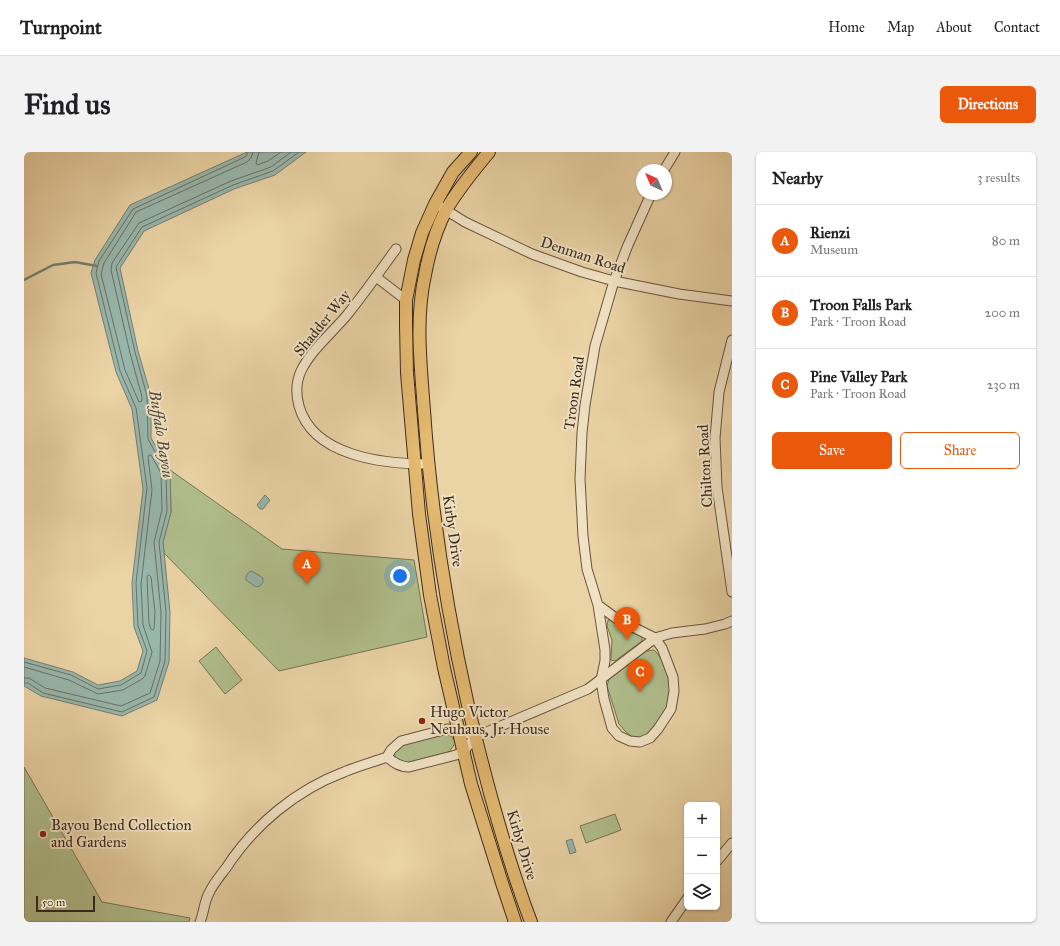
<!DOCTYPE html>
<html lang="en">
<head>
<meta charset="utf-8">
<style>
  body { margin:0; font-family:"IM FELL Great Primer",serif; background:#f2f2f2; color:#202124 }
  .controls { position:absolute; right:12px; bottom:12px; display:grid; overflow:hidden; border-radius:6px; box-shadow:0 1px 3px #0004 }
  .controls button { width:36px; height:36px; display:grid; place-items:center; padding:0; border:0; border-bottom:1px solid #e0e0e0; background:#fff; color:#202124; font:20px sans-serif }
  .compass { position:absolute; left:612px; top:12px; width:36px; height:36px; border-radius:50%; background:#fff; box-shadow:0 1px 3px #0004; rotate:316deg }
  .scale { position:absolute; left:12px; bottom:10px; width:59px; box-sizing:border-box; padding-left:4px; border:2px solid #3b2a1d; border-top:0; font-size:11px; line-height:14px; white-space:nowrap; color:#3b2a1d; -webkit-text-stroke:3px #f1e2c4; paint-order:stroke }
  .you { position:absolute; left:376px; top:424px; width:14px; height:14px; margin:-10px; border:3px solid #fff; border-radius:50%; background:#1a73e8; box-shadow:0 0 0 6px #1a73e833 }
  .badge { display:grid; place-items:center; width:26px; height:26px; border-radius:50%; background:#ea580c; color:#fff; font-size:13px; font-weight:700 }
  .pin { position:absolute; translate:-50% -33px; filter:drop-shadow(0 1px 2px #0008) }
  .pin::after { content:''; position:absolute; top:21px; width:14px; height:12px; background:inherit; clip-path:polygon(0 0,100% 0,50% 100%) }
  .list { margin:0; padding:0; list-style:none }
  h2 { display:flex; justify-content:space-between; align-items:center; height:52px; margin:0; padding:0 16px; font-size:17px }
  h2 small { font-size:13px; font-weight:400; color:#757577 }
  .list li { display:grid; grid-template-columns:26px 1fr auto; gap:12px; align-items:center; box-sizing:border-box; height:72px; padding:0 16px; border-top:1px solid #e0e0e0 }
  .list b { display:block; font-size:15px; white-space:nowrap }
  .list p { margin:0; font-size:13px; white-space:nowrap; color:#757577 }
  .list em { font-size:13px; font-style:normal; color:#757577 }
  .actions { display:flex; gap:8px; padding:12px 16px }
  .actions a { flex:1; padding:9px 0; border:1px solid #ea580c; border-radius:6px; text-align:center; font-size:14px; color:#ea580c }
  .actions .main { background:#ea580c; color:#fff }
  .icon { flex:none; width:22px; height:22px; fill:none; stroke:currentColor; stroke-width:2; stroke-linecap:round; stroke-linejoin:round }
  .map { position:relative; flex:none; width:708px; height:770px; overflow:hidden; border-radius:6px }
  header { display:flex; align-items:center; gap:24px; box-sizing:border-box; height:56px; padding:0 20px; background:#fff; border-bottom:1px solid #e0e0e0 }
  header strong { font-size:19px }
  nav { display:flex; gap:22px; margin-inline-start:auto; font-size:14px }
  .intro { display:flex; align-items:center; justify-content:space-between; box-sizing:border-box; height:96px; padding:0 24px }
  h1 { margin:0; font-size:28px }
  .button { padding:10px 18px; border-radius:6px; background:#ea580c; color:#fff; font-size:14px; font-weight:700 }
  main { display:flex; gap:24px; padding:0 24px }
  aside { flex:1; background:#fff; border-radius:6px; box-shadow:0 1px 3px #0004 }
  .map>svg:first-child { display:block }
  .green { fill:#b0be8c; stroke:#767454 }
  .water { fill:#98b7ac; stroke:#737f73 }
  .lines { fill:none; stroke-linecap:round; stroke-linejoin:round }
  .shore { stroke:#6a7064; stroke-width:1 }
  .stream { stroke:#737f73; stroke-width:2.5 }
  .minor-casing { stroke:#67543f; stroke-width:11 }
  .major-casing { stroke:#3b2a1d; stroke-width:14 }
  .minor { stroke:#f1e2c4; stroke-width:9 }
  .major { stroke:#e5ba72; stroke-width:12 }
  .poi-dot { fill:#8f2418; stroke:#f1e2c4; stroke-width:1.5 }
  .labels { text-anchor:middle; stroke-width:4; stroke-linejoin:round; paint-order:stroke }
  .street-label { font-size:15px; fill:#3b2a1d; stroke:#f1e2c4 }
  .poi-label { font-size:15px; fill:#3b2a1d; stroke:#f1e2c4; text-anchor:start }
  .water-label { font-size:16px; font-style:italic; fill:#524d41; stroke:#f1e2c4 }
</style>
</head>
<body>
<header>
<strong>Turnpoint</strong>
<nav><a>Home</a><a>Map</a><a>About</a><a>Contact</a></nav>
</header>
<div class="intro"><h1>Find us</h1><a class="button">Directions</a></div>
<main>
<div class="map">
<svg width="708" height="770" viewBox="0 0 708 770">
  <rect width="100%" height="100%" fill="#ead3a5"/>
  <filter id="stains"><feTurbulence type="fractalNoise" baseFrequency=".005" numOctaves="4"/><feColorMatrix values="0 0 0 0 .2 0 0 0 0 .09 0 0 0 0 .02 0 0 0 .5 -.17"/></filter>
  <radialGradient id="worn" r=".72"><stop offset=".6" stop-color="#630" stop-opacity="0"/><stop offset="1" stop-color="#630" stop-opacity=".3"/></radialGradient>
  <g class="green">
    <polygon points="146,318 258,397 390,408 403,485 255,519 140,401 139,390 147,360"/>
    <polygon points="584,468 589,468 596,475 618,485 618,489 591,509 587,508 588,488 583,474"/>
    <polygon points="192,495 218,528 201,542 175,509"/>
    <path d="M630,498C641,507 649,534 647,547C645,558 631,581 620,585C618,586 614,586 611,587L602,580L595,572L583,534L585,527L622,499Z"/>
    <path d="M423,582L428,585L432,590L425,600L382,611C376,610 372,608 370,601L378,593Z"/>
    <polygon points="0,615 78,750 166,766 165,770 0,770"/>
    <polygon points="591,662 597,678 562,691 556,674"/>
  </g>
  <g class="water">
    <polygon points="223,0 282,0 251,23 210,37 120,79 96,116 114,199 127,244 127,286 146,318 147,360 139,390 146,460 145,510 133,548 98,564 17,544 0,534 0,506 49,520 74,533 96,529 113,519 119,499 110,475 108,431 119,337 108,257 92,220 67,121 71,108 106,53"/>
    <polygon points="241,343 246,348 239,357 236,357 233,353"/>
    <polygon points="228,419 239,426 239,430 236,434 232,435 222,428 222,424 225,420"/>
    <polygon points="548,687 552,700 546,702 542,689"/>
  </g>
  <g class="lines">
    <g class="shore">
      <polyline points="229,0 227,6 223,10 112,60 80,111 77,122 101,218 115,250 118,249 118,245 106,201 87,118 88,111 115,71 207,29 247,15 267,0"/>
      <polyline points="235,0 232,11 233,13 244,9 257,0"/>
      <polygon points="125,423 127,425 131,460 130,477 129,478 127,477 125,472 123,425"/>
      <polyline points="0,510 47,523 74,537 97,533 117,521 123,499 114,474 112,431 123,336 112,256 96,219 72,121 75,109 109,57 221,5 223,3 223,0"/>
      <polyline points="0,515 45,528 74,542 99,538 118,527 121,524 128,500 119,473 117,432 128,338 124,305 125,303 127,303 137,321 138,358 130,390 137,460 136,509 126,541 97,554 21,536 5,526 0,526"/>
      <polyline points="0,531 4,531 19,541 98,560 130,545 141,509 142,460 135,390 143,359 142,320 124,287 123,244 111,200 92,115 118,75 209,33 249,19 275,0"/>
    </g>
    <polyline class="stream" points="0,128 29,113 51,110 73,114"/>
    <defs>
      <g id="minor">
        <polyline points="640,18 651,0"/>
        <polyline points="417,55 441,70 508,102 558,120 590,129 655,142 708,149"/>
        <path d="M372,97C356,119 340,142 323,163C308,181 287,198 277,219C272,230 272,243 275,254C289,305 361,312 404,312"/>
        <polyline points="352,125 382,148"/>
        <polyline points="708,188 695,240 691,286 693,335 708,440"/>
        <polyline points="574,453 593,467 631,486 638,496 649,525 650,539 647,557 634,577 626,586 616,590 606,589 595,584 588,576 580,547 577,528 581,509 581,498 574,453 563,417 559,384 556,327 558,281 561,253 571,194 590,129 604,93 627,42"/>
        <path d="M363,605C370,611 376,615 385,615L432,603L440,599L451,585L564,537L631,486L648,481L681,477L701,472L708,469"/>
        <polyline points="693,709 708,691"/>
        <path d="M176,770C180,761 180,750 185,741C189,732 196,724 202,716C230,673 272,638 320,620C334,614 349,610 363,605L367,598L377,589L423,577L435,578L451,585"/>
        <polyline points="647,770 663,747"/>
      </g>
      <g id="major">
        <polyline points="447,0 429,20 411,52 398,81 390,108 382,148 382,173 383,221 395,362 406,443 420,516 447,632 478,731 491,770"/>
        <path d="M465,0C450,18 434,37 422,58C412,78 405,101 401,123C391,168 397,215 400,259C407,360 423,460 445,558C462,630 481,701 507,770"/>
      </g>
    </defs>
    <use href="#minor" class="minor-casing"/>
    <use href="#major" class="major-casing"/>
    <use href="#minor" class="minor"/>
    <use href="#major" class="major"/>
  </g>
  <g class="poi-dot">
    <circle cx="398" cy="569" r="4"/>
    <circle cx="19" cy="682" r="4"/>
  </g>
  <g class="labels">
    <g class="street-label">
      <text transform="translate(559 103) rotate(18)" y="5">Denman Road</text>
      <text transform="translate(298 171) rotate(-51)" y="5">Shadder Way</text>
      <text transform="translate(550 241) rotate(-82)" y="5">Troon Road</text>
      <text transform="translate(681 314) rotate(-93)" y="5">Chilton Road</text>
      <text transform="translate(429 379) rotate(82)" y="5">Kirby Drive</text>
      <text transform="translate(498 693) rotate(73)" y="5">Kirby Drive</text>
    </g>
    <g class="poi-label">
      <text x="406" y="565">Hugo Victor<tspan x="406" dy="17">Neuhaus, Jr. House</tspan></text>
      <text x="27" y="678">Bayou Bend Collection<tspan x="27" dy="17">and Gardens</tspan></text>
    </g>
    <g class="water-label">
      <text transform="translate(138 282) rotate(81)" y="6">Buffalo Bayou</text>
    </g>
  </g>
  <rect width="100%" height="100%" filter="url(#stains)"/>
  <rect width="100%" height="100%" fill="url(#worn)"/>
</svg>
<div class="controls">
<button>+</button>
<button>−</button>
<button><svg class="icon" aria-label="layers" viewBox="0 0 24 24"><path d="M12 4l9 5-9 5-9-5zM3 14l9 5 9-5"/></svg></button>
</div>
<svg class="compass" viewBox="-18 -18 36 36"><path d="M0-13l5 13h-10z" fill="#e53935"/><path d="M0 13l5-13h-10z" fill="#757577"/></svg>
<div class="scale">50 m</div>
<div class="you"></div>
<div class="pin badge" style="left:283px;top:432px">A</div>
<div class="pin badge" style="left:603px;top:488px">B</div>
<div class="pin badge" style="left:616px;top:540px">C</div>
</div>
<aside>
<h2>Nearby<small>3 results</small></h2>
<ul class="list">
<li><span class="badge">A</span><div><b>Rienzi</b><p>Museum</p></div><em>80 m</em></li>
<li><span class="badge">B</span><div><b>Troon Falls Park</b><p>Park · Troon Road</p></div><em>200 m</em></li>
<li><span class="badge">C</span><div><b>Pine Valley Park</b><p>Park · Troon Road</p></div><em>230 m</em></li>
</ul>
<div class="actions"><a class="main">Save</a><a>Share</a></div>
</aside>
</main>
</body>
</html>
